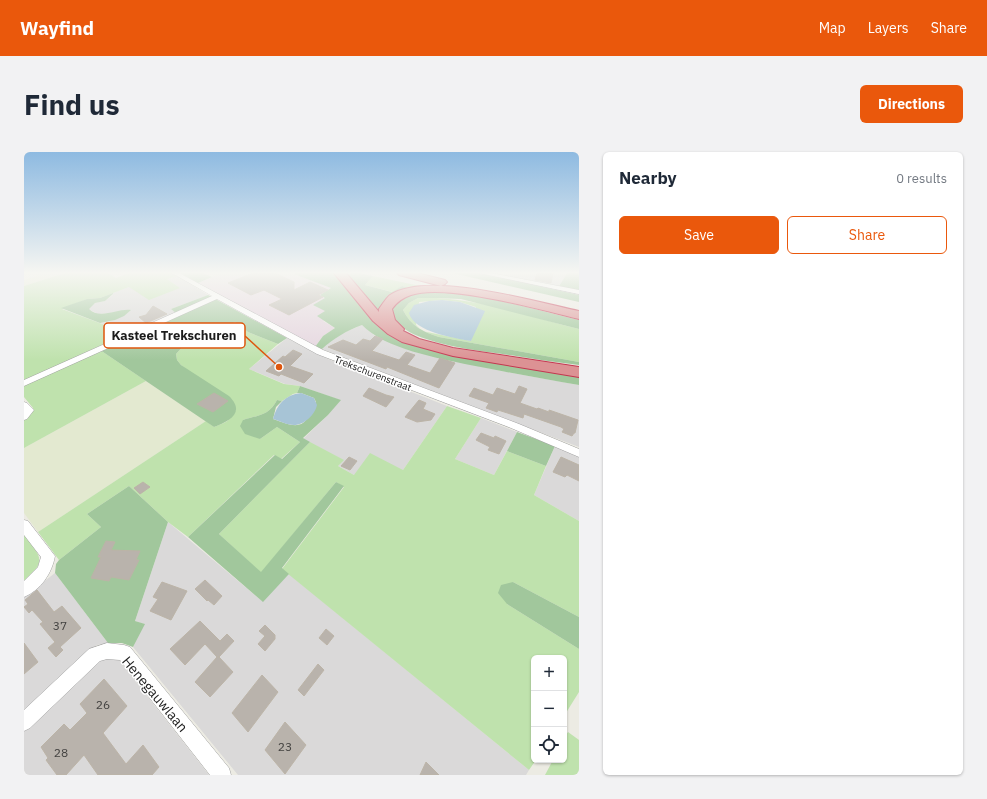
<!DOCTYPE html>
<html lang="en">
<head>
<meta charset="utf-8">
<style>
  body { margin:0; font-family:"IBM Plex Sans",sans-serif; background:#f2f2f3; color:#1f2937 }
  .controls { position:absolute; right:12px; bottom:12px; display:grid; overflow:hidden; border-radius:6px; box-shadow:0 1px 3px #0004 }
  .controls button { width:36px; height:36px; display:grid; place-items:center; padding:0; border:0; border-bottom:1px solid #e0e1e3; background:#fff; color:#1f2937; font:20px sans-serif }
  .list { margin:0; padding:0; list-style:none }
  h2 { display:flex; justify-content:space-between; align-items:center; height:52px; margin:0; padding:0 16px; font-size:17px }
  h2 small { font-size:13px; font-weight:400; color:#747a83 }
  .actions { display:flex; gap:8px; padding:12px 16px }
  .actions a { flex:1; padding:9px 0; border:1px solid #ea580c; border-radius:6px; text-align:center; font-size:14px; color:#ea580c }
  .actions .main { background:#ea580c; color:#fff }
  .icon { flex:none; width:22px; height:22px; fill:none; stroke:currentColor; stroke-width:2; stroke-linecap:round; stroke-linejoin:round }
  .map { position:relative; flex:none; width:555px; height:623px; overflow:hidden; border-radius:6px }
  header { display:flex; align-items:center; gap:24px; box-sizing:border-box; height:56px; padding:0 20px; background:#ea580c; color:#fff }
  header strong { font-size:19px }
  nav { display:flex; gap:22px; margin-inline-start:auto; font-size:14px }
  .intro { display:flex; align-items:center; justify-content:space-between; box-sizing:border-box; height:96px; padding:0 24px }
  h1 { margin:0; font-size:28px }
  .button { padding:10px 18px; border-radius:6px; background:#ea580c; color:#fff; font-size:14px; font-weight:700 }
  main { display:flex; gap:24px; padding:0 24px }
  aside { flex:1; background:#fff; border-radius:6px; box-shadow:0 1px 3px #0004 }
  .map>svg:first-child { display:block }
  .residential { fill:#dad9d9 }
  .industrial { fill:#e5d5df }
  .farmland { fill:#e3e9d0 }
  .grass { fill:#bfe2ad; fill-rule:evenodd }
  .forest { fill:#a1c79c }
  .water { fill:#a7c4d6 }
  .building { fill:#b9b3ac; stroke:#bcb4a7 }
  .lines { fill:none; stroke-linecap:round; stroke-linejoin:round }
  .street-casing { stroke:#a0a0a0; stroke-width:1 }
  .highway-casing { stroke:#c43650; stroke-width:2 }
  .street { fill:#fff; fill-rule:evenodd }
  .highway { fill:#dc9294; fill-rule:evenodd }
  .labels { text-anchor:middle; stroke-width:3; stroke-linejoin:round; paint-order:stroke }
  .far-street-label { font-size:10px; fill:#1c1c1c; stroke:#fff }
  .near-number-label { font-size:12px; fill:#434240 }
  .near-street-label { font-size:14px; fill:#1c1c1c; stroke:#fff }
  .leader { fill:none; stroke:#de560d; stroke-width:1.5 }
  .callout-dot { fill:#de560d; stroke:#fff; stroke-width:1.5 }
  .callout { fill:#fff; stroke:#de560d; stroke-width:1.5 }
  .callout-label { font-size:13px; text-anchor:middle; font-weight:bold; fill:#1c1c1c }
</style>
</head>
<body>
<header>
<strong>Wayfind</strong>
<nav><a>Map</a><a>Layers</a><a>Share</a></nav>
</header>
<div class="intro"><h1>Find us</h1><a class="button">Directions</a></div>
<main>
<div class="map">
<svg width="555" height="623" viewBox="0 0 555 623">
  <rect width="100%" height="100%" fill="#ecebe3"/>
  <g class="residential">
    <polygon points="464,121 543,121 534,136"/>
    <polygon points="153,124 184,143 147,157 152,161 121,174 116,172 94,172 91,174 90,176 76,171 85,170 102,158 87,161 74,162 64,157 71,151 81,149 89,143 89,141 105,135 156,136 143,127"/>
    <polygon points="338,173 350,183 384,198 477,219 555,233 555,295 298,197 307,188 319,181"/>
    <polygon points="263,186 304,207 423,254 379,318 330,323 314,314 319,308 279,287 304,263 316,248 276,234 261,232 225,217"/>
    <polygon points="457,266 493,280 470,323 431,307"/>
    <polygon points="531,294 555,304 555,369 510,343"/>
    <polygon points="144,370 238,449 265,422 505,618 502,623 214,623 109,495 120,472 111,469"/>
    <polygon points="31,421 84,491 73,493 65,498 0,560 0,445"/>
    <polygon points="83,507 95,508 185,623 0,623 0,576 73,509"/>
  </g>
  <polygon class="industrial" points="198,121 272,121 307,136 297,143 302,146 301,160 294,164 301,168 299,169 311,176 299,184 291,195 174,131"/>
  <g class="farmland">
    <polygon points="22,121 32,121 35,123 0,134 0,128"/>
    <polygon points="122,229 182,269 14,380 0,361 0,296"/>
  </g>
  <g class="grass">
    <polygon points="41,121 84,121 92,126 105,121 147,121 153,124 143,127 156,136 125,148 105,135 76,146 63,147 38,157 105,182 0,229 0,134"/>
    <polygon points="349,124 401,135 389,137 378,134 369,140 341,133"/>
    <path d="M394,146C449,144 502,164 555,177V210L415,185C399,180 387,174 379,158L385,151ZM418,148L436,150L452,155L447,189L398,179L392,173L395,150Z"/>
    <path d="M211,170L224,180L254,192L225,217L260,232L276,234L273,241L269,242L258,249L253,248C245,264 234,263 219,268L236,287L253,275L276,290L257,307L250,303L164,385L144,370L105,334L63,362L77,375L35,408L14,380L182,269L190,275C201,271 208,268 212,257L157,213L153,208L152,202L161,192Z"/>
    <polygon points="76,198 122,229 0,296 0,267 6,263 9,256 0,245 0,233"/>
    <polygon points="423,254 457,266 431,307 470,323 483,299 522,314 510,343 555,369 555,465 489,430 483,452 555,497 555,540 540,564 540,506 510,506 510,608 512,608 505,618 258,417 320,335 312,330 237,421 195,382 286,290 320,308 314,314 330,323 346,301 379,318"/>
    <path d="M0,382C20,409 21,407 0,433Z"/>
    <polygon points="544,580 555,588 555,623 521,623 529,608 540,608 540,586"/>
  </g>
  <g class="forest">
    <polygon points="156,121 179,121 188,125 174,131"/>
    <path d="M272,121H312L383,188L555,225V233C519,227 482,220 446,213C414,206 361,197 338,173C322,179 310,186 298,197L291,195L299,184L311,176L293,164L301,159L289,153L301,146L296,143L307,136L270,122Z"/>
    <polygon points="327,121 335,121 349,124 341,133 368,140 378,134 389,137 379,139 360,167 322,124"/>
    <polygon points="428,121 457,121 555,143 555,150"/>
    <polygon points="543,121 555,121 555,140 534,136"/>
    <path d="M399,140C452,139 504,156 555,168V177L437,147L414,146H394L385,151L379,158C387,174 399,180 415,185L555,210V213C532,210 509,207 486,203C460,199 363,191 367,154L381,144Z"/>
    <path d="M89,141V142L81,149L71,151L65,157C76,168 94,156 107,158L100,164L91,168L76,171L37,156L63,147L76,146Z"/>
    <path d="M184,143L263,186L254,192L224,180L211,170L161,192L152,202L153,208L157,213L205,244C222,261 205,269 190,275L76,198L153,162L147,157Z"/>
    <path d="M276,234L317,248L304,263L279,286L286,290L195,382L237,420L312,330L320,334L258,416L265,422L239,450L164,385L251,303L258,307L276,290L253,275L236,287L221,282L216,274L219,268C234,263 245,264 253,248L258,249L252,255L249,267C275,277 281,277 292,250L290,246L277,241H273Z"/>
    <polygon points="493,280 531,294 522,314 483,299"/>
    <polygon points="105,334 144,370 111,469 121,472 109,495 98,491 84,491 31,421 32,412 35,408 77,375 63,362"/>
    <polygon points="489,430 555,465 555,497 483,452 474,441 477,433"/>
  </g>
  <g class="water">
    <path d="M418,148L436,150L461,159L447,189C430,186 390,180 385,161L390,153L405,149Z"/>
    <path d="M277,241L290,246L293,253C291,263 280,273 270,273C263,273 256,269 249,267C253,252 261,243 277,241Z"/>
  </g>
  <g class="building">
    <polygon points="229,121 251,121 270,130 270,138 286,130 304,138 294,143 299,145 265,163 245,153 258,147 240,138 227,143 204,131"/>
    <polygon points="513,121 529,121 527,131 511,128"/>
    <polygon points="129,154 143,162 122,171 115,165 122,163"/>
    <polygon points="351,184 359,187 348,199 375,208 382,200 391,203 383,213 406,221 416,206 431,211 415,236 363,215 362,217 304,195 319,188 332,193 339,187 346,189"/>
    <polygon points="269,198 278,202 266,214 289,222 280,231 257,222 255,224 242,219 259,204 261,205"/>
    <polygon points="495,234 503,237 496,251 513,257 514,256 525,260 525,258 554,268 551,281 550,281 548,284 538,280 540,277 537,275 500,262 499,266 474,258 473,260 462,256 465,251 445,244 450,236 469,243 473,236 491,242"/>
    <polygon points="345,236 362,243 370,245 362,255 339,244"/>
    <polygon points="190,241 204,249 189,260 173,252"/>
    <polygon points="395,248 402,251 399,257 411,262 407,268 393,270 381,265"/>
    <polygon points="457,281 470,286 471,284 482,289 475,302 464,298 466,295 452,288"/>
    <polygon points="325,305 333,309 326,318 317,314"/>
    <polygon points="537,305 555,313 555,329 543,323 541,325 529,320"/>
    <polygon points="119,330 126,335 116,342 110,336"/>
    <polygon points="82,389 91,390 87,398 116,399 112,408 115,408 105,428 87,425 85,429 67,426 77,405 74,405"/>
    <polygon points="181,428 198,444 190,453 184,448 183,449 171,437"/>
    <polygon points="138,430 163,439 147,468 126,459 134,447 129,445"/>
    <polygon points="13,438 30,460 38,454 57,476 36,495 39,498 32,505 24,496 31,490 16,472 19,470 8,458 5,461 0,455 4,452 1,448"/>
    <polygon points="176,469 196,489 203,482 210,489 195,505 209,520 186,545 171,530 193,505 181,492 161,513 146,497"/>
    <polygon points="241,473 251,483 251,487 241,499 234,492 241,484 235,479"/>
    <polygon points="302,477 310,484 303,493 295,486"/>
    <polygon points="0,491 14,510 0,522"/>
    <polygon points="294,512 300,518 280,544 274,538"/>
    <polygon points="238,523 254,540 224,580 208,561"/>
    <polygon points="80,527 103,554 79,581 102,612 119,593 135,615 128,623 74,623 60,603 42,623 33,623 22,608 24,606 17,595 40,572 46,578 63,561 56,552"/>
    <polygon points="261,570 282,593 261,622 241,598"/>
    <polygon points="402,610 415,623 396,623"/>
  </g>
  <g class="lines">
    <defs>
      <g id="street">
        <polygon points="148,121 155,121 299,198 495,272 555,297 555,305 487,276 293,202 193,147 0,234 0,228 188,144"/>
        <polygon points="455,121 467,121 555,138 555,142"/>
        <polygon points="0,250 3,251 10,258 3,267 0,268"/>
        <path d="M0,368L4,369L31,404C28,421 17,438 0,445V429L14,415L17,405L0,383Z"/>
        <polygon points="83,491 100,493 106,495 205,616 207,623 186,623 96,508 83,507 76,509 6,576 0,579 0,558 65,497"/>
      </g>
      <g id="highway">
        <path d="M310,121H322L355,160V157C358,153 362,146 366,143C403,118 513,150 555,159V167C517,158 422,131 387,143C378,146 373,150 368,157L371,168L380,177L379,179L395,187L429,196L555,215V225L429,204L378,190L364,182L349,169Z"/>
        <polygon points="373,121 393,121 421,128 423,130 421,132 417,134 375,123"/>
      </g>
    </defs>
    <use href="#street" class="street-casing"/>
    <use href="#highway" class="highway-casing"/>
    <use href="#street" class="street"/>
    <use href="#highway" class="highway"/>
  </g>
  <linearGradient id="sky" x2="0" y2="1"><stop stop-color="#8ebae1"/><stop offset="0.58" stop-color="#f6f6f2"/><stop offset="1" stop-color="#f6f6f2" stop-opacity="0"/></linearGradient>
  <rect width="555" height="208" fill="url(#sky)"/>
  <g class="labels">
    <g class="far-street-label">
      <text transform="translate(349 221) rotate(21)" y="4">Trekschurenstraat</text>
    </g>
    <g class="near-number-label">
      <text x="36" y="478">37</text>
      <text x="79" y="557">26</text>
      <text x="261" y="599">23</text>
      <text x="37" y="605">28</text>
    </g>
    <g class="near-street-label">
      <text transform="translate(131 542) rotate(50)" y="5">Henegauwlaan</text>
    </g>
  </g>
  <path class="leader" d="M255 215L221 184"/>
  <circle class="callout-dot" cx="255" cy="215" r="4"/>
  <rect class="callout" x="80" y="171" width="141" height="25" rx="4"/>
  <g class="callout-label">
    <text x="150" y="188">Kasteel Trekschuren</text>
  </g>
</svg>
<div class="controls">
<button>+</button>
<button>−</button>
<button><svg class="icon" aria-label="locate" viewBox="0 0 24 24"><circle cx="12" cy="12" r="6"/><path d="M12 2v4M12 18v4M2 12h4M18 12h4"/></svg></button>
</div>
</div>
<aside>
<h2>Nearby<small>0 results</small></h2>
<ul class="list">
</ul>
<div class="actions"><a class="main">Save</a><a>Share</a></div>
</aside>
</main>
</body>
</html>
